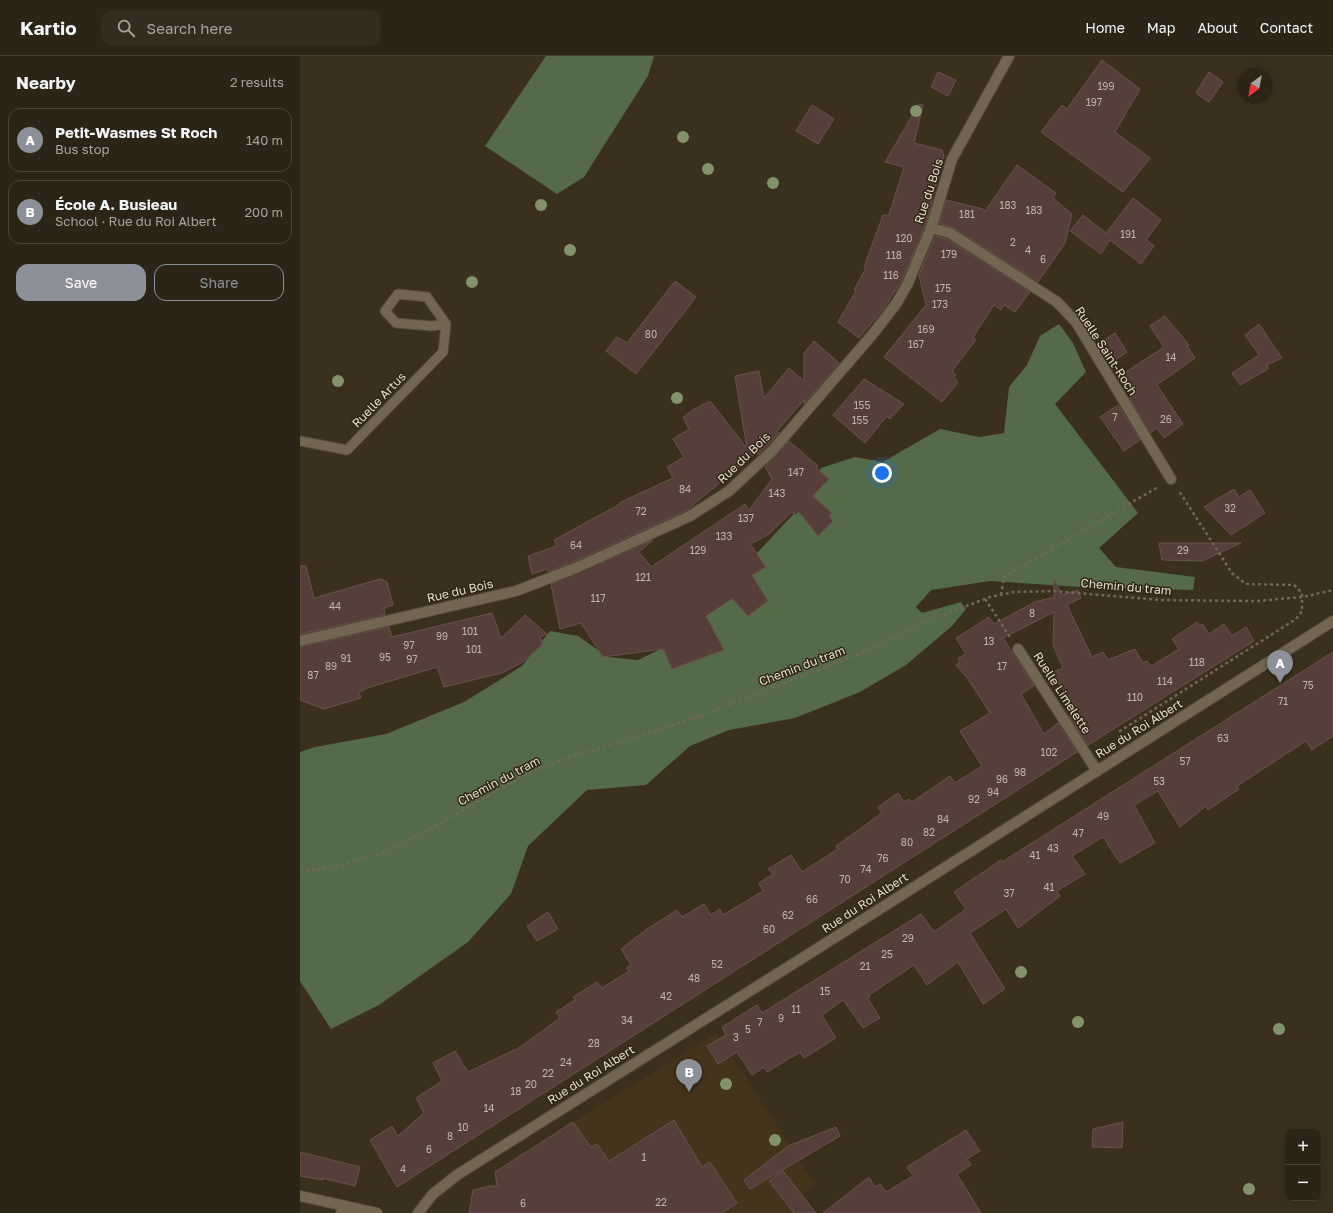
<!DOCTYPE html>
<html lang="en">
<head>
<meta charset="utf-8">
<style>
  body { margin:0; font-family:"Golos Text",sans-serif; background:#342c1f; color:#f1f3f6 }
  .controls { position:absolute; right:12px; bottom:12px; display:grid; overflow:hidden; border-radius:8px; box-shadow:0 4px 16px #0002 }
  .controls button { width:36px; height:36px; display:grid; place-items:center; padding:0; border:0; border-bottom:1px solid #484135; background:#2c2416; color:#f1f3f6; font:20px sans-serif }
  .compass { position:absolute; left:937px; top:12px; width:36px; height:36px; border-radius:50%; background:#2c2416; box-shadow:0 4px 16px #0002; rotate:212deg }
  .you { position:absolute; left:582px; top:417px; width:14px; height:14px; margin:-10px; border:3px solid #fff; border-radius:50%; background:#1a73e8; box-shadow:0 0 0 6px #1a73e833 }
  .badge { display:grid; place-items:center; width:26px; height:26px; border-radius:50%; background:#8c9099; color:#fff; font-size:13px; font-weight:700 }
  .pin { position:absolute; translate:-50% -33px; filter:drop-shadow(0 1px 2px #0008) }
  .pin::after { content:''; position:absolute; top:21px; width:14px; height:12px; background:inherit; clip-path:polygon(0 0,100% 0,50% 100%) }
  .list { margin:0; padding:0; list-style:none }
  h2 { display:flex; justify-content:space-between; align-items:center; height:52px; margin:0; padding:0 16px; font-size:17px }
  h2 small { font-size:13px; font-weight:400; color:#a6a4a1 }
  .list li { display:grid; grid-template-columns:26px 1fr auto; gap:12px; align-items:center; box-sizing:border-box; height:64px; margin:0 8px 8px; padding:0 8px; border:1px solid #484135; border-radius:12px }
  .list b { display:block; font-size:15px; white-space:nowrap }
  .list p { margin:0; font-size:13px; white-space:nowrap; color:#a6a4a1 }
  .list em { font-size:13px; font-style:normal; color:#a6a4a1 }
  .actions { display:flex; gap:8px; padding:12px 16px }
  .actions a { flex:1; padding:9px 0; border:1px solid #8c9099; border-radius:12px; text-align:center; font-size:14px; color:#8c9099 }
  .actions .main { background:#8c9099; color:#fff }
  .icon { flex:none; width:22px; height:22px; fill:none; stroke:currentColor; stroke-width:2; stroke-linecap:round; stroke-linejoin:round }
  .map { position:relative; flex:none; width:1033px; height:1157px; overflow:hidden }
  header { display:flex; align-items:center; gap:24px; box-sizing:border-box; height:56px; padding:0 20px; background:#2c2416; border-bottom:1px solid #484135 }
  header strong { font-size:19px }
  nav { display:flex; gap:22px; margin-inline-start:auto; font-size:14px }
  .search { width:280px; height:36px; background:#342c1f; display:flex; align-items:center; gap:10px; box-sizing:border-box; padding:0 14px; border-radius:12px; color:#a6a4a1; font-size:15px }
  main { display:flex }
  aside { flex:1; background:#2c2416 }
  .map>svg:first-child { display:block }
  .built { fill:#44341c }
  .forest { fill:#546a48 }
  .building { fill:#563f3a; stroke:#6a514d }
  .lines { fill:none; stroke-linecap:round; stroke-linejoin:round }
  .lane-casing { stroke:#544b3c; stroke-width:11 }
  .street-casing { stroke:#544b3c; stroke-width:12 }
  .secondary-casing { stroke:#544b3c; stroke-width:12 }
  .path { stroke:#716758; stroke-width:2.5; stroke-dasharray:3 3; stroke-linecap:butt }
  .lane { stroke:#726552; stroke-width:9 }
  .street { stroke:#726552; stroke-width:10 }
  .secondary { stroke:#726552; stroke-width:10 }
  .tree { fill:#82926a }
  .labels { text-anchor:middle; stroke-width:3; stroke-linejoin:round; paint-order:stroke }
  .number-label { font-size:10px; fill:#c0b6ac }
  .street-label { font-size:12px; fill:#e4ddd2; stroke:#312614 }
</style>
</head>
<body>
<header>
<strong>Kartio</strong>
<div class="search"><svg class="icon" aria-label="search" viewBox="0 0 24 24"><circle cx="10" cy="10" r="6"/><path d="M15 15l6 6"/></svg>Search here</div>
<nav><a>Home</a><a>Map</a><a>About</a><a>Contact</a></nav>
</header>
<main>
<aside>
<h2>Nearby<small>2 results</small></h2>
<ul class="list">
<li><span class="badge">A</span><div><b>Petit-Wasmes St Roch</b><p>Bus stop</p></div><em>140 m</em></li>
<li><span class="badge">B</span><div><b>École A. Busieau</b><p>School · Rue du Roi Albert</p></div><em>200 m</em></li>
</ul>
<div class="actions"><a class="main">Save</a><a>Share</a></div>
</aside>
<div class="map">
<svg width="1033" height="1157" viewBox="0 0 1033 1157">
  <rect width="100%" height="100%" fill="#3b301e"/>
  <polygon class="built" points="417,977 515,1129 501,1139 511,1157 312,1157 274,1114 252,1079"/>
  <g class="forest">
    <polygon points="246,0 354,0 348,20 284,121 257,138 185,90"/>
    <polygon points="759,268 773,287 786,316 755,348 838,457 799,492 816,511 895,521 893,534 781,531 690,525 631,534 616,551 622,557 661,546 666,553 652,570 606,609 560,636 495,662 429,674 390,690 346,729 287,734 228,790 211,838 168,886 79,949 31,973 0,925 0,696 15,691 86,678 164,646 222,610 250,575 278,580 308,601 338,604 365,591 429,527 500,451 521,412 555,401 583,406 640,373 679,381 704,377 709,331 727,309 740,280"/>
  </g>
  <g class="building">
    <polygon points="802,4 840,33 815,76 850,102 823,136 741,76 762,49 767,53"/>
    <polygon points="638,16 656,24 648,40 631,31"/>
    <polygon points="909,16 923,26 909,46 896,37"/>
    <polygon points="619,48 623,49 614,87 642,94 644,100 625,170 602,224 585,251 559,282 538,266 556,235 554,234 566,212 564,211 583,159 589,159 604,111 585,106"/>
    <polygon points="512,49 534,63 518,88 496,75"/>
    <polygon points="717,109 756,137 753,142 772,158 765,187 738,226 654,172 639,167 646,144 683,153 685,155"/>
    <polygon points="833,142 861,164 846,184 854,190 841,208 810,184 801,198 770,175 783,159 806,177"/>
    <polygon points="635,180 647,183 730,236 715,256 704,249 701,254 694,249 675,278 673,282 676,284 652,315 656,319 654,321 658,326 642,346 584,301 626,249 619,219"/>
    <polygon points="375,225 396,241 336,318 306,295 317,281 327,287"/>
    <polygon points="865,260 889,289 887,290 895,302 857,329 883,368 864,382 857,372 850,377 829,342 836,338 823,318 864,291 850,270"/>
    <polygon points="959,268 982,302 967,309 968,313 940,329 932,317 959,299 945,279"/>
    <polygon points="815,277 827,296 814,305 802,286"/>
    <polygon points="514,285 539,307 504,348 504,344 477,375 479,377 458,399 456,397 387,454 275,505 248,516 248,513 232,518 228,500 257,490 254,484 267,477 320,448 319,447 373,422 367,411 384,401 373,383 389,373 383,361 393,354 410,345 447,392 435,320 459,315 464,342 489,312 504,325 504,297"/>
    <polygon points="564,323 604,348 590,363 587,360 565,387 533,359"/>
    <polygon points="818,349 840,384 824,395 800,361"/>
    <polygon points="489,385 518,410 516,412 529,423 513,440 532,457 529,460 533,465 518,480 499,456 496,459 492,456 468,479 450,488 466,511 452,519 468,545 448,560 432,543 406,560 424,594 372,613 363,593 303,601 281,567 260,573 251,528 353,484 339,496 351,511 445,448 449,454 472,423 465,411"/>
    <polygon points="934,433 939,441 950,434 965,457 931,479 904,451"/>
    <polygon points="859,487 941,487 902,505 862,504"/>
    <polygon points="0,510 6,510 14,542 80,523 87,526 93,549 84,552 85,559 0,578"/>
    <polygon points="754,523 762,539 778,534 781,542 767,549 792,601 803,596 808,604 835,593 843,607 847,605 851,610 879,593 872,583 897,566 900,570 902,568 909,578 924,568 932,580 946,571 954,585 788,689 769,660 778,653 751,617 763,612 753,589 754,556 703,582 734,630 721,638 744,678 758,667 777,696 97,1131 70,1084 92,1070 98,1080 124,1057 116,1042 142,1025 133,1007 155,995 168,1016 216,993 216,994 260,962 256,956 275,944 273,941 297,926 302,932 329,915 326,912 331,909 321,893 347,873 377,854 382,861 404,848 411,859 420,853 423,859 463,835 459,827 473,818 468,813 491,799 502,816 538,793 536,790 582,757 578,751 598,737 604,746 609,743 612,746 650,720 655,727 682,710 660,675 690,657 668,623 656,609 660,606 658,602 666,598 656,582 689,561 694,568 735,546 754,541"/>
    <polygon points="192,557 201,582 225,559 247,578 240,581 243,588 223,606 202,617 144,631 137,611 64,633 64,634 59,636 61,642 24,653 0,644 0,591 89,571 92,581"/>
    <polygon points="1033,596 1033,680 1012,694 1006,685 937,730 939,733 908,754 906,750 880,771 858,735 834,749 855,787 820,807 803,781 772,800 785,818 757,835 760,840 718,872 706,853 670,877 705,933 683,948 658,906 627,929 614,909 569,939 570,941 568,943 580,962 563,972 543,944 522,959 536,982 504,1002 500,996 467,1016 464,1011 452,1019 437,996 418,1008 407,990 426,979 422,971 457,949 462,957 621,858 634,876 666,853 654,836 701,804 702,806"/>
    <polygon points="248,856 258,873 237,885 227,870"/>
    <polygon points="374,1064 402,1111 410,1106 437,1147 422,1157 169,1157 173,1134 190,1130 197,1130 195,1116 273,1066 291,1091 297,1088 309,1105"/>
    <polygon points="823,1066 822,1092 792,1091 793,1073"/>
    <polygon points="536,1071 540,1080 450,1133 444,1124 488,1090"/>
    <polygon points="666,1074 680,1095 667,1103 671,1109 657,1118 681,1157 523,1157 569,1121 575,1131 580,1128 586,1136 613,1120 607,1111"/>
    <polygon points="0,1096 60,1111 55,1130 22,1122 23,1124 0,1120"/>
    <polygon points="483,1115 516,1157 494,1157 469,1125"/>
  </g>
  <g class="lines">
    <defs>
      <polyline id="lane" points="0,385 47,394 143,296 146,268 127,241 98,238 85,255 96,267 132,270 146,268"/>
      <g id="street">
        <polyline points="631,172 650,177 757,246 776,266 871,423"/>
        <polyline points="0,585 216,535 278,511 390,460 429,435 472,395 572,279 596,248 608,227 631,172 652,103 709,0"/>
        <polyline points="718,593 797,715"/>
        <polyline points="41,1157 55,1152"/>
        <polyline points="118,1157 133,1138 157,1119 523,889 1033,565"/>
      </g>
      <polyline id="secondary" points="0,1140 77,1157"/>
    </defs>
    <use href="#lane" class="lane-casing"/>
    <use href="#street" class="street-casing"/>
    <use href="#secondary" class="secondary-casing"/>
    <g class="path">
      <polyline points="701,539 704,521 858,431"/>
      <polyline points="685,543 710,581"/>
      <polyline points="819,682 820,675 996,563 1002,555 1002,537 994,529 946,528 932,517 879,435"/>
      <polyline points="0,816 41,809 87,796 132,772 226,718 265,703 395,662 574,592 632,563 690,541 714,536 754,535 862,544 956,545 1003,541 1033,534"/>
    </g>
    <use href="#lane" class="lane"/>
    <use href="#street" class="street"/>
    <use href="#secondary" class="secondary"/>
  </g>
  <g class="tree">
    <circle cx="616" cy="55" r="6"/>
    <circle cx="383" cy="81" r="6"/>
    <circle cx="408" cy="113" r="6"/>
    <circle cx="473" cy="127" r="6"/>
    <circle cx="241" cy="149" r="6"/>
    <circle cx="270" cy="194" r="6"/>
    <circle cx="172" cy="226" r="6"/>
    <circle cx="38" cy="325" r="6"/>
    <circle cx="377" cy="342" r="6"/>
    <circle cx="721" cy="916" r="6"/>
    <circle cx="778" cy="966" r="6"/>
    <circle cx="979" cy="973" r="6"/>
    <circle cx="426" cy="1028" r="6"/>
    <circle cx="475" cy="1084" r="6"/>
    <circle cx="949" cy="1133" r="6"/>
  </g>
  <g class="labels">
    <g class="number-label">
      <text x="806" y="34">199</text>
      <text x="794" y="50">197</text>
      <text x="708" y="153">183</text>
      <text x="734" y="158">183</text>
      <text x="667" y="162">181</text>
      <text x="828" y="182">191</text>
      <text x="604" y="186">120</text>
      <text x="713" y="190">2</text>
      <text x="728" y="198">4</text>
      <text x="649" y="202">179</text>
      <text x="594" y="203">118</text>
      <text x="743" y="207">6</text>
      <text x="591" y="223">116</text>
      <text x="643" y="236">175</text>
      <text x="640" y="252">173</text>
      <text x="626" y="277">169</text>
      <text x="351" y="282">80</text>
      <text x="616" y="292">167</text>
      <text x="871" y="305">14</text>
      <text x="562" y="353">155</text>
      <text x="815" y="365">7</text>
      <text x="866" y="367">26</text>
      <text x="560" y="368">155</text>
      <text x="496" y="420">147</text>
      <text x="385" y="437">84</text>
      <text x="477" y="441">143</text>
      <text x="930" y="456">32</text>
      <text x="341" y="459">72</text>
      <text x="446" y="466">137</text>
      <text x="424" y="484">133</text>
      <text x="276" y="493">64</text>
      <text x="398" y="498">129</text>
      <text x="883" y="498">29</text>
      <text x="343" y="525">121</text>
      <text x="298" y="546">117</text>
      <text x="35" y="554">44</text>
      <text x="732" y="561">8</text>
      <text x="170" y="579">101</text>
      <text x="142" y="584">99</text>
      <text x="689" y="589">13</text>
      <text x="109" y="593">97</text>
      <text x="174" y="597">101</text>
      <text x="85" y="605">95</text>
      <text x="46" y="606">91</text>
      <text x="112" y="607">97</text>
      <text x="897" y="610">118</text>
      <text x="31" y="614">89</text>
      <text x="702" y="614">17</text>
      <text x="13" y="623">87</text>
      <text x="865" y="629">114</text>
      <text x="1008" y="633">75</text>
      <text x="835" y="645">110</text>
      <text x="983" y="649">71</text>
      <text x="923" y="686">63</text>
      <text x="749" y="700">102</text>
      <text x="885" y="709">57</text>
      <text x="720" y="720">98</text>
      <text x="702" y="727">96</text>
      <text x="859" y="729">53</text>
      <text x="693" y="740">94</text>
      <text x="674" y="747">92</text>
      <text x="803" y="764">49</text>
      <text x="643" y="767">84</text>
      <text x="629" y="780">82</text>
      <text x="778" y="781">47</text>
      <text x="607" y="790">80</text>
      <text x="753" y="796">43</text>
      <text x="735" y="803">41</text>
      <text x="583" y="806">76</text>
      <text x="566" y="817">74</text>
      <text x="545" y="827">70</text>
      <text x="749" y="835">41</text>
      <text x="709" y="841">37</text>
      <text x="512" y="847">66</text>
      <text x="488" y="863">62</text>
      <text x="469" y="877">60</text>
      <text x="608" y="886">29</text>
      <text x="587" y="902">25</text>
      <text x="417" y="912">52</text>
      <text x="565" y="914">21</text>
      <text x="394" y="926">48</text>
      <text x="525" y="939">15</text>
      <text x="366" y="944">42</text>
      <text x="496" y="957">11</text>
      <text x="481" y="966">9</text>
      <text x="327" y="968">34</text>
      <text x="460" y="970">7</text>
      <text x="448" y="977">5</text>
      <text x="436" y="985">3</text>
      <text x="294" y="991">28</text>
      <text x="266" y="1010">24</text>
      <text x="248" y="1021">22</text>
      <text x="231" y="1032">20</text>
      <text x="216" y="1039">18</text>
      <text x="189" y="1056">14</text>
      <text x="163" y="1075">10</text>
      <text x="150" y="1084">8</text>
      <text x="129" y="1097">6</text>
      <text x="344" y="1105">1</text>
      <text x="103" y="1117">4</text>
      <text x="361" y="1150">22</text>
      <text x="223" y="1151">6</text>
    </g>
    <g class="street-label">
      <text transform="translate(629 135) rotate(-72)" y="4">Rue du Bois</text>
      <text transform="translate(806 295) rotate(57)" y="4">Ruelle Saint-Roch</text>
      <text transform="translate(79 344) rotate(-46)" y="4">Ruelle Artus</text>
      <text transform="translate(444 402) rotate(-44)" y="4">Rue du Bois</text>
      <text transform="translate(826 531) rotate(5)" y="4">Chemin du tram</text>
      <text transform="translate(160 535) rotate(-13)" y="4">Rue du Bois</text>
      <text transform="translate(502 610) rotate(-21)" y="4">Chemin du tram</text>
      <text transform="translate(762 637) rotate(57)" y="4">Ruelle Limelette</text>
      <text transform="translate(839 673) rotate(-32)" y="4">Rue du Roi Albert</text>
      <text transform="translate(199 725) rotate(-28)" y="4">Chemin du tram</text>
      <text transform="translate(565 847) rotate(-33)" y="4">Rue du Roi Albert</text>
      <text transform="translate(291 1019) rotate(-32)" y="4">Rue du Roi Albert</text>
    </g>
  </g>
</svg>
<div class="controls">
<button>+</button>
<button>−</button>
</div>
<svg class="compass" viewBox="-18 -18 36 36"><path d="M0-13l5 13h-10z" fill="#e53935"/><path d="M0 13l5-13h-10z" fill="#a6a4a1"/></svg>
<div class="you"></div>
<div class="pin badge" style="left:980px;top:627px">A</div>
<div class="pin badge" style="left:389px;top:1036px">B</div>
</div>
</main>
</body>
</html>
